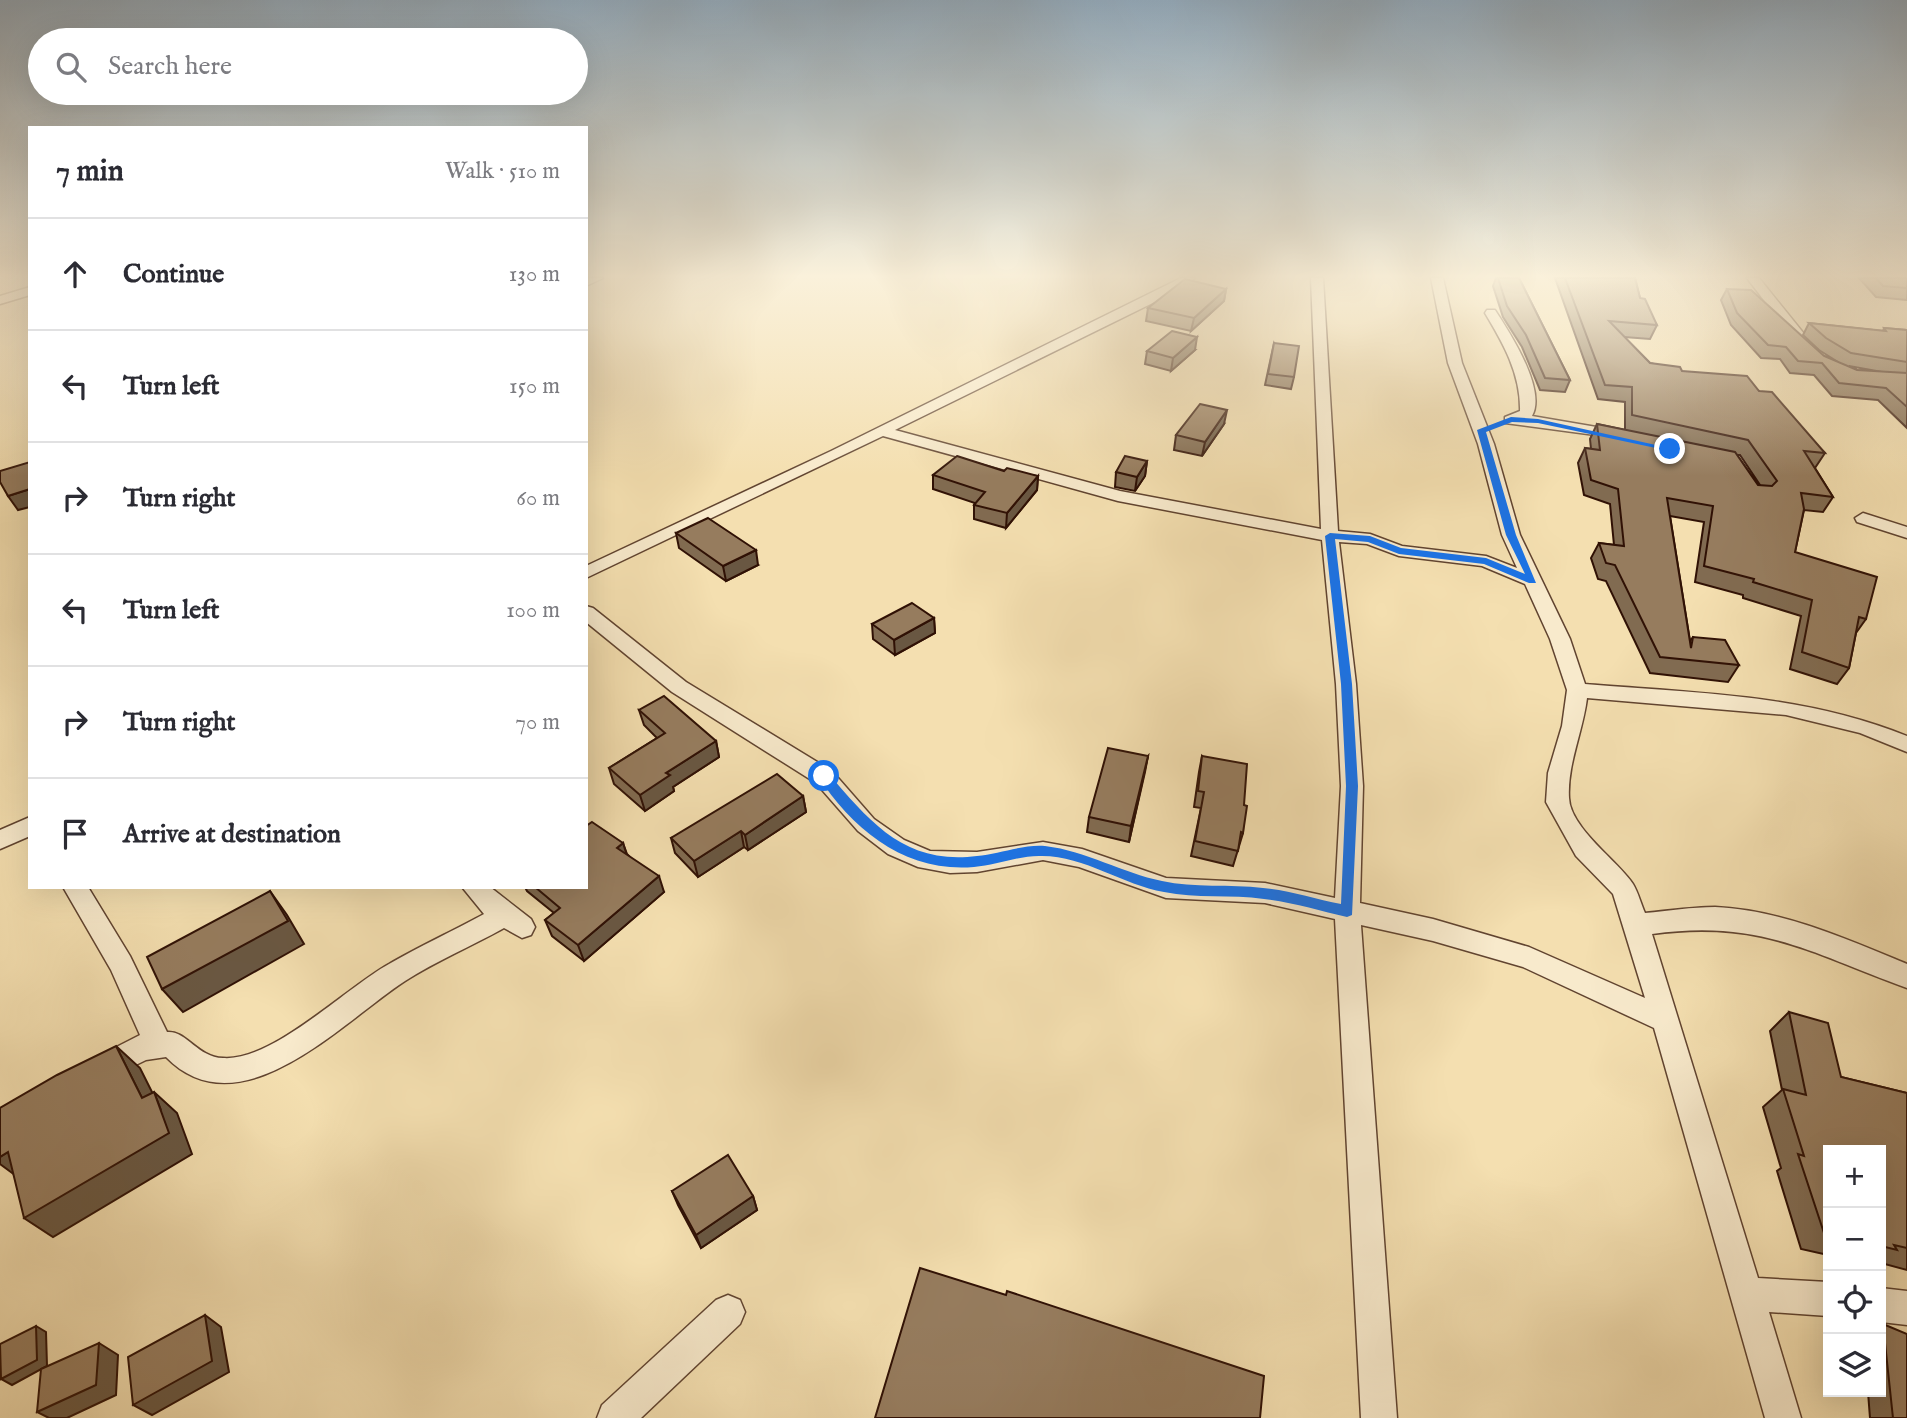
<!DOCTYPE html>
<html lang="en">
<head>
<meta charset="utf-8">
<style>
  body { margin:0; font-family:"IM FELL English",serif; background:#f7f7f7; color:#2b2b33 }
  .controls { position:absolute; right:21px; bottom:21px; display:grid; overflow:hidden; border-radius:0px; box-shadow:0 7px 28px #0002 }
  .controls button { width:63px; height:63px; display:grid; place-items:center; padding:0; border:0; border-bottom:2px solid #e1e1e2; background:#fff; color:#2b2b33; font:35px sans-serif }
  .stop { position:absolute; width:21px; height:21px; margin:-16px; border:5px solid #1a73e8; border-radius:50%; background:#fff }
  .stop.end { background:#1a73e8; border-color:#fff; box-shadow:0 2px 7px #0008 }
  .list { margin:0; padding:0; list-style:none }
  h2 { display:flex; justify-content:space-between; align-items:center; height:91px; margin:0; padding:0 28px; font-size:30px }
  h2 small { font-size:23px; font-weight:400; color:#7c7c81 }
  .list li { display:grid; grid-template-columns:46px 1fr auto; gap:21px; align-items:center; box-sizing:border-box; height:112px; padding:0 28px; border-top:2px solid #e1e1e2 }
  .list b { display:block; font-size:26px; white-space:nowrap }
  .list em { font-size:23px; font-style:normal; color:#7c7c81 }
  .icon { flex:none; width:38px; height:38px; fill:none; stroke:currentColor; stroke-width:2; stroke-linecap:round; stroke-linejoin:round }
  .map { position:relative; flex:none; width:1907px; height:1418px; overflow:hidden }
  .search { position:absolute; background:#fff; box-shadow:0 7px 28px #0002; left:28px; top:28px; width:560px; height:77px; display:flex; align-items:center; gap:18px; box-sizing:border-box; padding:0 24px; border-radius:38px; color:#7c7c81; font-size:26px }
  .panel { position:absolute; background:#fff; box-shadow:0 7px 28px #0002; left:28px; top:126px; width:560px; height:763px; border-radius:0px }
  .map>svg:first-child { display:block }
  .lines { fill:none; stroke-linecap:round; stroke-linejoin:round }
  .minor-casing { stroke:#614430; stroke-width:3 }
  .minor { fill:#f8eacc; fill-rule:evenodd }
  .wall { fill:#816b51; stroke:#301105; stroke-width:2; fill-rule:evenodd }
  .shaded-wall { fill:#695742; stroke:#301105; stroke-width:2 }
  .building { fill:#967c5e; stroke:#301105; stroke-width:2 }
  .route { fill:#1a73e8 }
</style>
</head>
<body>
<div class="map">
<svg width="1907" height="1418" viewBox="0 0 1907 1418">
  <rect width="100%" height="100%" fill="#f4dfb0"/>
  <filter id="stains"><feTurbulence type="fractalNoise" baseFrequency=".00286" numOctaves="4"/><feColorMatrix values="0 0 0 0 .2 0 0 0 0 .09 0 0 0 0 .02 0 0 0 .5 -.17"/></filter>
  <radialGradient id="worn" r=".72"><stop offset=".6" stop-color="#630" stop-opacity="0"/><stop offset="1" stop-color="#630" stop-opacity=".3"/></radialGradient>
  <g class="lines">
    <defs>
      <g id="minor">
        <polygon points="586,278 603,278 586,286"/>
        <path d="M1181,278H1195L1173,293L895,430L1120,491L1321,529L1311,278H1323L1338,531L1370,534L1402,546L1486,556L1517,568L1502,535L1478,444L1448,363L1431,278H1443L1462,363L1494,444L1520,535L1570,639L1585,684C1695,693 1803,694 1907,736V752L1860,733L1786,715L1587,698C1583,731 1567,765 1569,798C1570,828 1618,861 1633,884C1638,892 1641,904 1645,913C1668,911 1692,907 1715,907C1782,910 1847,939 1907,964V988C1810,953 1761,919 1652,934L1758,1278L1828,1282V1316L1769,1312L1801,1418H1765L1654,1028L1523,967L1433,941L1361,925L1397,1418H1361L1335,919L1265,903L1166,898L1079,867L1043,860L977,872L950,873L918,867L888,854L858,831L816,783L672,692L586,622V606L593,608L686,682L832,771L874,819L904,840L930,851L977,852L1043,842L1082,849L1166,878L1265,883L1335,898L1341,786L1336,684L1322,540L1118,501L883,436L586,578V566L831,451ZM1339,542L1367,544L1399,556L1482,566L1525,584L1550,639L1567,690L1562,726L1548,773L1546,802L1576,856L1613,894L1645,998L1529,947L1433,919L1360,903L1363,786L1356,684Z"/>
        <polygon points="1747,278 1759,278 1809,340 1809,346 1799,346"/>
        <polygon points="30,287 30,295 0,304 0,296"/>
        <path d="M1487,310H1495C1510,333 1547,390 1532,416L1620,431L1625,433V439L1505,423V417L1520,411C1521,374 1503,343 1485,313Z"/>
        <polygon points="1863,513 1907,527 1907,538 1857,522 1855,518"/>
        <polygon points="30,817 30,836 0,849 0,830"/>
        <path d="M63,887H88L130,956L167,1032C186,1030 197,1057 223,1058C272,1062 347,987 389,964C420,946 453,931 484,914L462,887H490L531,919L535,927L531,935L522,938L504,928C472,946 436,961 405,981C342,1022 240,1133 166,1057L146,1060L101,1082L91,1078L87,1069L91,1060L140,1035L111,970Z"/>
        <polygon points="1881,1288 1907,1291 1907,1325 1881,1322"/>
        <polygon points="728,1295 740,1300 745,1312 740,1324 641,1418 597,1418 602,1405 716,1300"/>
      </g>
    </defs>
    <use href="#minor" class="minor-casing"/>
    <use href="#minor" class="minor"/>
  </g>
  <g class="wall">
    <polygon points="1496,278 1519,278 1570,380 1565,392 1540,390 1522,347 1503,317 1493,286"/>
    <path d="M1555,278H1635L1640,298L1657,325L1650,339L1624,337L1650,363L1759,391L1825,453L1815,468L1833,497L1823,512L1804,510L1795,552L1866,619L1856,633L1849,668L1837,684L1790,669L1801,616L1743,598V595L1695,582L1704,522L1670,516L1690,641L1693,637L1739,665L1728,682L1650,673L1606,581L1598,579L1591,558L1599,543L1614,545L1610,504L1584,495L1578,463L1585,448L1591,449L1590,439L1597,424L1625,430V402L1598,399ZM1737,455H1740L1760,485H1758Z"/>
    <polygon points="1859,278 1907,278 1907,300 1876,297"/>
    <polygon points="1226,289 1224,301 1191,331 1146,321 1148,308"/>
    <path d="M1727,289L1824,356L1838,362L1819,350L1803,335L1809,323L1883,331L1884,328L1907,330V428L1878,400L1832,396L1814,375L1790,373L1780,359L1761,358L1731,325L1721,300ZM1849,366L1882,372L1857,370Z"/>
    <polygon points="1274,343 1294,377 1291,389 1265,385"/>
    <polygon points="1195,350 1171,371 1145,364 1147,351"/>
    <polygon points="1224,424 1202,456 1174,450 1176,435"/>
    <polygon points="1147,461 1145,476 1135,491 1115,487 1116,472"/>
    <polygon points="1004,471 1038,476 1037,490 1006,528 974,519 974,505 975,503 933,489 933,475"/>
    <polygon points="676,533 758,565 726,581 679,548"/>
    <polygon points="934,618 935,633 895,655 873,639 872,624"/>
    <polygon points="639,710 716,741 719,757 673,787 674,791 645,811 614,784 609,768 657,738 644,725"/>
    <polygon points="1148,756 1129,842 1087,832 1089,817"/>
    <polygon points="1202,756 1244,805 1243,833 1233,866 1191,856 1201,808 1194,807 1199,772"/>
    <polygon points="803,796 806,812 748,850 744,847 698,877 675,853 671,838"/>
    <polygon points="623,843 627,854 664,892 584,961 552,936 545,920 554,913 527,891 525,887 586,887"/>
    <polygon points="1789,1012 1841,1077 1907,1093 1907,1270 1881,1263 1881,1150 1828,1150 1828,1255 1801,1249 1777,1171 1781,1168 1763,1107 1782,1090 1770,1031"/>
    <polygon points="672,1191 753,1196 757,1210 701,1248 678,1205"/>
    <polygon points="1883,1324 1907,1418 1870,1418 1868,1392 1881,1392 1881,1325"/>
  </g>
  <g class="shaded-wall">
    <polygon points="1226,289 1224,301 1191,331 1194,318"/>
    <polygon points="1197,337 1195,350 1171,371 1173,358"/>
    <polygon points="1227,410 1224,424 1202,456 1205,442"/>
    <polygon points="1147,461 1145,476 1135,491 1137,477"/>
    <polygon points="1038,476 1037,490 1006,528 1007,513"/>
    <polygon points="30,489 30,507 18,510 8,496"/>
    <polygon points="756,550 758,565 726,581 723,566"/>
    <polygon points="934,618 935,633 895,655 894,640"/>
    <polygon points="716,741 719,757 673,787 674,791 645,811 640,795 666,773"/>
    <polygon points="1148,756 1145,772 1129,842 1131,826"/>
    <polygon points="803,796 806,812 748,850 745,835"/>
    <polygon points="741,831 744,847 698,877 694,861"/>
    <polygon points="623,843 628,859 617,848"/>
    <polygon points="659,876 664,892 584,961 578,945"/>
    <polygon points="270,891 287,915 304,944 183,1012 162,989"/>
    <polygon points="116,1046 140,1068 161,1110 154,1092 177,1113 192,1154 53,1237 24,1218 142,1098"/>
    <polygon points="8,1152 23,1181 0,1164 0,1157"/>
    <polygon points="753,1196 757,1210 701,1248 696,1235"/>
    <polygon points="205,1315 221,1327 229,1372 152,1415 133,1405"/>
    <polygon points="36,1326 46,1332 47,1366 12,1385 1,1379"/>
    <polygon points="99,1343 118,1355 116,1395 67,1418 49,1418 37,1412"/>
  </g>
  <g class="building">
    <polygon points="1498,278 1519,278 1570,380 1545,378 1526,335 1507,306"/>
    <polygon points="1565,278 1635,278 1640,298 1645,299 1657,325 1609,321 1650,363 1680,367 1682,371 1747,376 1759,391 1772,392 1825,453 1804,451 1833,497 1801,493 1804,509 1795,552 1877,577 1866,619 1859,617 1849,668 1802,652 1812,600 1753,582 1754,579 1704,566 1713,506 1667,498 1691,648 1693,637 1725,640 1739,665 1660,657 1615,565 1606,563 1599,543 1624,546 1618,489 1591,480 1585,448 1600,450 1597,424 1735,452 1758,485 1772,486 1777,481 1748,440 1632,415 1632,387 1605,385"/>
    <polygon points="1876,278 1907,278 1907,288 1883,286"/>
    <polygon points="1185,279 1226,289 1194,318 1148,308"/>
    <polygon points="1727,289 1751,290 1824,356 1857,370 1907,373 1907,407 1886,388 1839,383 1822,363 1798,361 1786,347 1768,345 1737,313"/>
    <polygon points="1809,323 1886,331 1884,328 1907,330 1907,362 1851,353 1826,338"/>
    <polygon points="1172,331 1197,337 1173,358 1147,351"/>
    <polygon points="1274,343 1299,346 1294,377 1268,374"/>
    <polygon points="1200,404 1227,410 1205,442 1176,435"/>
    <polygon points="957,456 1004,471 1007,468 1038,476 1007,513 974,505 985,492 933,475"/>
    <polygon points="1125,456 1147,461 1137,477 1116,472"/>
    <polygon points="30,462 30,489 8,496 0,482 0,471"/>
    <polygon points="708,518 756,550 723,566 676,533"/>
    <polygon points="912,603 934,618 894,640 872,624"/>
    <polygon points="664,696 716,741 666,773 670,775 640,795 609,768 665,733 639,710"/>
    <polygon points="1108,748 1148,756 1131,826 1089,817"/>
    <polygon points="1202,756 1247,764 1244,805 1247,806 1243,833 1241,832 1238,851 1195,841 1204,792 1198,791"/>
    <polygon points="777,774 803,796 745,835 741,831 694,861 671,838"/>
    <polygon points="592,822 623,843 617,848 659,876 578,945 545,920 560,908 535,887 586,887 586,826"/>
    <polygon points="270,891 288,921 162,989 147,957"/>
    <polygon points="1789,1012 1828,1023 1841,1077 1907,1093 1907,1248 1894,1245 1897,1250 1881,1246 1881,1150 1828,1150 1828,1234 1824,1233 1798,1154 1804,1156 1783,1089 1806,1095"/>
    <polygon points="116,1046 142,1098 154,1092 169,1133 24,1218 8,1152 0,1157 0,1108 57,1075"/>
    <polygon points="728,1155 753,1196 696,1235 672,1191"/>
    <polygon points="920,1268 1006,1295 1007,1291 1264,1376 1260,1418 875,1418"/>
    <polygon points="205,1315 212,1361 133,1405 128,1357"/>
    <polygon points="1883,1324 1907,1334 1907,1418 1893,1418"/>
    <polygon points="36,1326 37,1360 1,1379 0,1344"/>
    <polygon points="99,1343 96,1385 37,1412 41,1369"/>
  </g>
  <linearGradient id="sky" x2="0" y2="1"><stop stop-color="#92a9ba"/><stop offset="0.58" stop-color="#faf1db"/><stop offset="1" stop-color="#faf1db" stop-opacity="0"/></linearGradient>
  <rect width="1907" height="476" fill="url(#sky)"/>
  <path class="route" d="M1511,417L1538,419L1674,449L1670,451L1538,423L1512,422L1486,432L1516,535L1536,583H1529L1484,564L1399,554L1368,542L1335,539L1352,684L1358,786L1352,915L1347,917C1320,911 1292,902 1264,899C1231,894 1196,899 1164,892C1123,885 1085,856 1042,856C1020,855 997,865 974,867C907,873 853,831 818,776L820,773H828C871,823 905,865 977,856C999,854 1024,844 1045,846C1087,851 1122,873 1162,881C1194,888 1230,884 1263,888C1289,890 1315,899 1341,904L1346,786L1341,684L1325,536L1330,533L1370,536L1401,548L1486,558L1525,574L1506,535L1477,430Z"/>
  <rect width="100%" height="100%" filter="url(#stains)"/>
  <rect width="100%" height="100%" fill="url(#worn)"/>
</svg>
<div class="controls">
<button>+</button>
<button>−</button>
<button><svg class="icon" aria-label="locate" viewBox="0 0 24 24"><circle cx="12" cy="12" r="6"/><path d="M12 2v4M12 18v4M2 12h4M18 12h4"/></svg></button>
<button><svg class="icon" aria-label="layers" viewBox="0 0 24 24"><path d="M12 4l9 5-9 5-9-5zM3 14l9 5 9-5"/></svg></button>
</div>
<div class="stop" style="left:824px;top:776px"></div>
<div class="stop end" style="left:1670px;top:449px"></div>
<div class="search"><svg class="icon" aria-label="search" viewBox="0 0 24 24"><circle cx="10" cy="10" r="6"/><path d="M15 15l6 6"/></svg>Search here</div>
<section class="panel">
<h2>7 min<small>Walk · 510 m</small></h2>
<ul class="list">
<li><svg class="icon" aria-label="ahead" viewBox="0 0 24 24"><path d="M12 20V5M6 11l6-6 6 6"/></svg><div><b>Continue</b></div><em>130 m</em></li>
<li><svg class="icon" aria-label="left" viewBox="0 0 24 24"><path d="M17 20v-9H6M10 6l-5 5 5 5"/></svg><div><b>Turn left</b></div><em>150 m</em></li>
<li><svg class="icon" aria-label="right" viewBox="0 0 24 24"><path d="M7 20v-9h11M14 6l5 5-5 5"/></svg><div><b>Turn right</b></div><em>60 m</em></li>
<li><svg class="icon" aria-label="left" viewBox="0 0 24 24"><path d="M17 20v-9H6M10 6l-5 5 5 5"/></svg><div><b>Turn left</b></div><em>100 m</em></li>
<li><svg class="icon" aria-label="right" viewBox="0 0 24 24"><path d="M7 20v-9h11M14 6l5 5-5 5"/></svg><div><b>Turn right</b></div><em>70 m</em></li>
<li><svg class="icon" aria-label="arrive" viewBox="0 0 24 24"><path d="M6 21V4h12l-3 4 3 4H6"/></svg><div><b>Arrive at destination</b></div></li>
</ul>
</section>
</div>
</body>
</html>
